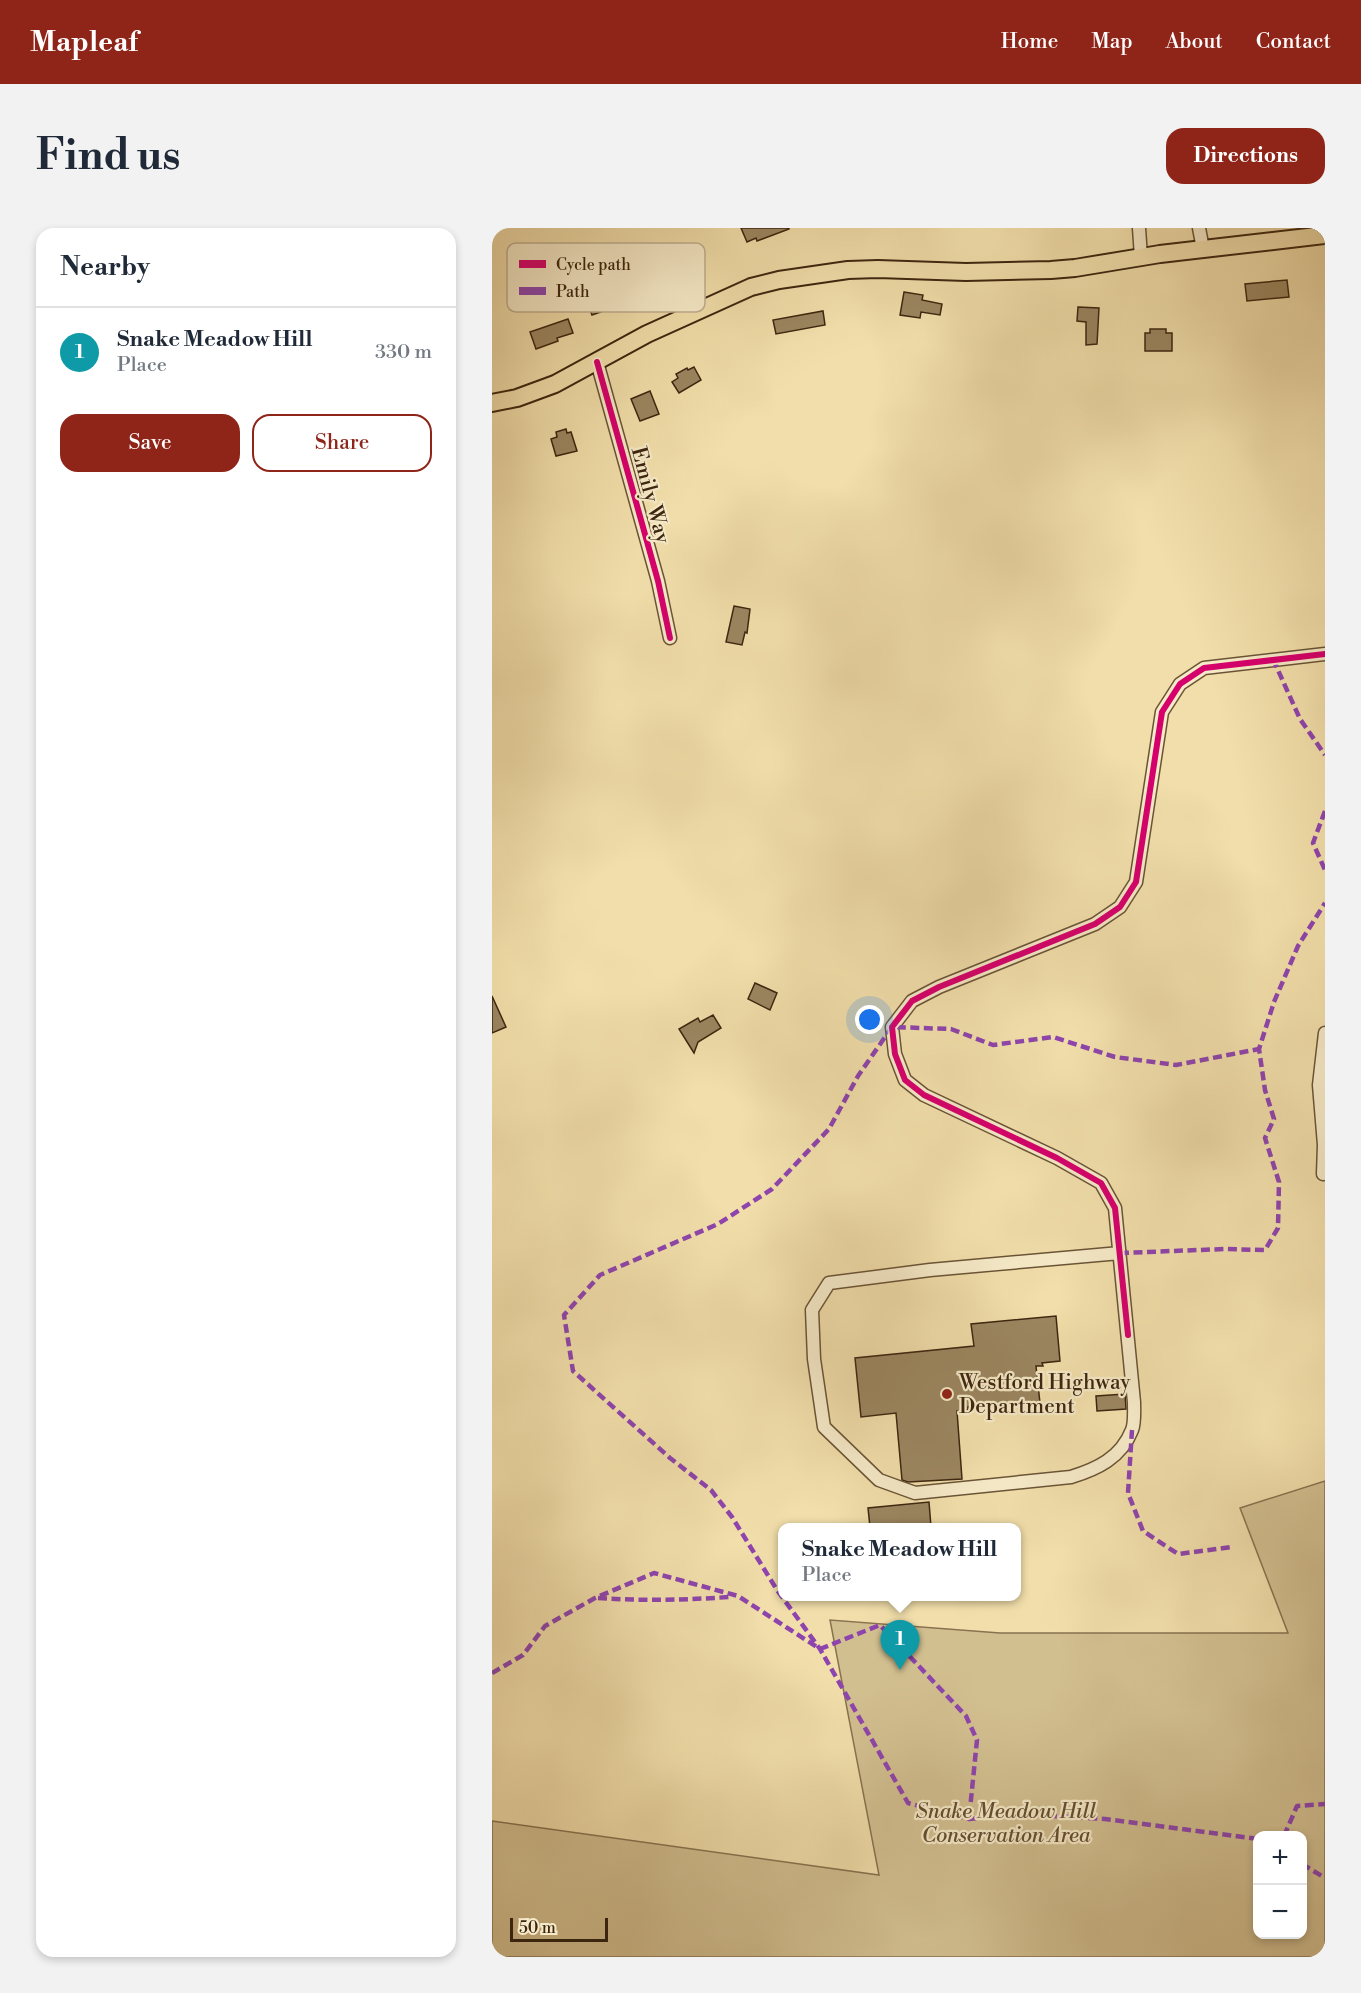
<!DOCTYPE html>
<html lang="en">
<head>
<meta charset="utf-8">
<style>
  body { margin:0; font-family:"Libre Bodoni",serif; background:#f2f2f3; color:#1f2937 }
  .controls { position:absolute; right:18px; bottom:18px; display:grid; overflow:hidden; border-radius:12px; box-shadow:0 3px 9px #0003 }
  .controls button { width:54px; height:54px; display:grid; place-items:center; padding:0; border:0; border-bottom:2px solid #e0e1e3; background:#fff; color:#1f2937; font:30px sans-serif }
  .scale { position:absolute; left:18px; bottom:15px; width:98px; box-sizing:border-box; padding-left:6px; border:3px solid #3d2610; border-top:0; font-size:16px; line-height:21px; white-space:nowrap; color:#3d2610; -webkit-text-stroke:4px #f6eac8; paint-order:stroke }
  .you { position:absolute; left:378px; top:792px; width:21px; height:21px; margin:-15px; border:4px solid #fff; border-radius:50%; background:#1a73e8; box-shadow:0 0 0 9px #1a73e833 }
  .badge { display:grid; place-items:center; width:39px; height:39px; border-radius:50%; background:#8f2418; color:#fff; font-size:20px; font-weight:700 }
  .pin { position:absolute; translate:-50% -50px; filter:drop-shadow(0 2px 3px #0008) }
  .pin::after { content:''; position:absolute; top:32px; width:21px; height:18px; background:inherit; clip-path:polygon(0 0,100% 0,50% 100%) }
  .popup { position:absolute; left:286px; top:1295px; width:243px; height:78px; box-sizing:border-box; display:grid; place-content:center; border-radius:12px; background:#fff; filter:drop-shadow(0 2px 4px #0005); font-size:20px; white-space:nowrap; color:#747a83 }
  .popup b { font-size:22px; color:#1f2937 }
  .popup::after { content:''; position:absolute; left:50%; top:100%; margin-left:-12px; border:12px solid transparent; border-top-color:#fff }
  .list { margin:0; padding:0; list-style:none }
  h2 { display:flex; justify-content:space-between; align-items:center; height:78px; margin:0; padding:0 24px; font-size:26px }
  h2 small { font-size:20px; font-weight:400; color:#747a83 }
  .list li { display:grid; grid-template-columns:39px 1fr auto; gap:18px; align-items:center; box-sizing:border-box; height:90px; padding:0 24px; border-top:2px solid #e0e1e3 }
  .list b { display:block; font-size:22px; white-space:nowrap }
  .list p { margin:0; font-size:20px; white-space:nowrap; color:#747a83 }
  .list em { font-size:20px; font-style:normal; color:#747a83 }
  .actions { display:flex; gap:12px; padding:18px 24px }
  .actions a { flex:1; padding:14px 0; border:2px solid #8f2418; border-radius:18px; text-align:center; font-size:21px; color:#8f2418 }
  .actions .main { background:#8f2418; color:#fff }
  .map { position:relative; flex:none; width:833px; height:1729px; overflow:hidden; border-radius:18px }
  header { display:flex; align-items:center; gap:36px; box-sizing:border-box; height:84px; padding:0 30px; background:#8f2418; color:#fff }
  header strong { font-size:28px }
  nav { display:flex; gap:33px; margin-inline-start:auto; font-size:21px }
  .intro { display:flex; align-items:center; justify-content:space-between; box-sizing:border-box; height:144px; padding:0 36px }
  h1 { margin:0; font-size:42px }
  .button { padding:15px 27px; border-radius:18px; background:#8f2418; color:#fff; font-size:21px; font-weight:700 }
  main { display:flex; gap:36px; padding:0 36px }
  aside { flex:1; background:#fff; border-radius:18px; box-shadow:0 3px 9px #0003 }
  .map>svg:first-child { display:block }
  .green { fill:#d2bf90; stroke:#887250; stroke-width:1.5; fill-rule:evenodd }
  .building { fill:#9b8660; stroke:#3d2610; stroke-width:1.5 }
  .lines { fill:none; stroke-linecap:round; stroke-linejoin:round }
  .minor-casing { stroke:#6a5436; stroke-width:15 }
  .major-casing { stroke:#3d2610; stroke-width:20 }
  .minor { stroke:#f6eac8; stroke-width:12 }
  .major { stroke:#f1deaa; stroke-width:16 }
  .quiet { stroke:#8e44ad; stroke-width:4.5; stroke-dasharray:9 4.5; stroke-linecap:butt }
  .cycleway-casing { stroke:#f6eac8; stroke-width:10 }
  .cycleway { stroke:#d6006c; stroke-width:6 }
  .poi-dot { fill:#8f2418; stroke:#f6eac8; stroke-width:2 }
  .labels { text-anchor:middle; stroke-width:4.5; stroke-linejoin:round; paint-order:stroke }
  .street-label { font-size:21px; fill:#3d2610; stroke:#f6eac8 }
  .poi-label { font-size:21px; fill:#3d2610; stroke:#f6eac8; text-anchor:start }
  .park-label { font-size:21px; font-style:italic; fill:#624c30; stroke:#f6eac8 }
  .key { fill:#f6eac8; stroke:#beaf91; stroke-width:1.5 }
  .key-label { font-size:16px; fill:#3d2610 }
</style>
</head>
<body>
<header>
<strong>Mapleaf</strong>
<nav><a>Home</a><a>Map</a><a>About</a><a>Contact</a></nav>
</header>
<div class="intro"><h1>Find us</h1><a class="button">Directions</a></div>
<main>
<aside>
<h2>Nearby<small></small></h2>
<ul class="list">
<li><span class="badge" style="background:#0f9aa8">1</span><div><b>Snake Meadow Hill</b><p>Place</p></div><em>330 m</em></li>
</ul>
<div class="actions"><a class="main">Save</a><a>Share</a></div>
</aside>
<div class="map">
<svg width="833" height="1729" viewBox="0 0 833 1729">
  <rect width="100%" height="100%" fill="#f1deaa"/>
  <filter id="stains"><feTurbulence type="fractalNoise" baseFrequency=".00333" numOctaves="4"/><feColorMatrix values="0 0 0 0 .2 0 0 0 0 .09 0 0 0 0 .02 0 0 0 .5 -.17"/></filter>
  <radialGradient id="worn" r=".72"><stop offset=".6" stop-color="#630" stop-opacity="0"/><stop offset="1" stop-color="#630" stop-opacity=".3"/></radialGradient>
  <path class="green" d="M833,1253V1729H0V1593L387,1647L338,1392L508,1405H796L748,1280ZM766,1608H810V1706H766Z"/>
  <g class="building">
    <polygon points="249,0 297,0 297,1 265,13 264,10 255,14"/>
    <polygon points="188,16 190,30 169,33 167,19"/>
    <polygon points="795,52 797,69 755,73 753,56"/>
    <polygon points="125,60 131,76 100,87 94,70 108,64 109,67"/>
    <polygon points="412,64 431,67 430,72 450,76 448,87 429,84 428,90 408,87"/>
    <polygon points="586,79 607,80 605,116 594,117 594,94 585,93"/>
    <polygon points="331,83 333,97 284,106 281,92"/>
    <polygon points="76,91 81,105 65,110 66,113 44,121 38,104"/>
    <polygon points="658,101 674,101 674,105 680,105 680,123 653,123 653,105 658,105"/>
    <polygon points="202,139 209,152 187,165 180,154 186,150 184,146 195,140 196,142"/>
    <polygon points="158,163 167,186 148,193 139,171"/>
    <polygon points="74,201 75,205 79,204 85,223 64,228 59,211 65,209 64,204"/>
    <polygon points="242,378 258,381 255,405 253,404 250,417 234,414"/>
    <polygon points="263,755 285,765 278,782 256,771"/>
    <polygon points="0,768 14,799 0,805"/>
    <polygon points="221,787 229,800 206,814 202,825 187,801 206,790 208,794"/>
    <polygon points="564,1088 568,1133 550,1135 551,1138 544,1138 548,1175 476,1179 476,1182 465,1183 470,1251 416,1254 410,1252 404,1185 369,1189 363,1130 482,1118 479,1096"/>
    <polygon points="633,1166 634,1181 605,1183 604,1168"/>
    <polygon points="437,1274 439,1299 378,1299 376,1280"/>
  </g>
  <g class="lines">
    <defs>
      <g id="minor">
        <polyline points="647,0 649,29"/>
        <polyline points="707,0 711,21"/>
        <polyline points="105,134 166,353 178,410"/>
        <polyline points="831,946 832,917 827,857 833,805"/>
        <path d="M628,1025L438,1042L337,1055L320,1082L322,1131L332,1199L387,1252L423,1265L579,1249C605,1241 629,1230 640,1202C643,1195 642,1183 642,1174L623,980L609,955L565,930L432,867L413,852L403,826L400,799L420,773L447,759L603,696L628,679L644,654L670,484L688,456L712,440L833,426"/>
      </g>
      <polyline id="major" points="0,175 25,170 63,156 155,106 259,59 287,52 356,42 386,41 474,44 559,42 583,40 668,26 833,7"/>
    </defs>
    <use href="#minor" class="minor-casing"/>
    <use href="#major" class="major-casing"/>
    <use href="#minor" class="minor"/>
    <use href="#major" class="major"/>
    <g class="quiet">
      <polyline points="781,431 808,491 833,527"/>
      <polyline points="833,583 821,615 833,642"/>
      <polyline points="628,1025 733,1021 773,1022 786,1000 787,954 773,910 782,891 773,862 767,821 782,774 806,718 833,675"/>
      <polyline points="640,1202 636,1265 651,1303 686,1326 740,1319"/>
      <path d="M106,1370C150,1373 193,1372 237,1369"/>
      <polyline points="0,1445 31,1427 53,1398 103,1370 162,1345 246,1368 328,1421 388,1397 474,1488 485,1512 477,1591"/>
      <polyline points="792,1608 805,1578 833,1576"/>
      <polyline points="766,1611 613,1591 524,1586 477,1591 416,1575 328,1421 285,1362 240,1289 219,1262 178,1230 81,1143 72,1087 108,1047 226,996 280,961 337,901 366,848 400,799 459,801 501,817 561,809 623,829 684,837 767,821"/>
      <polyline points="810,1636 833,1650"/>
    </g>
    <defs>
      <g id="cycleway">
        <polyline points="105,134 166,353 178,410"/>
        <polyline points="636,1107 623,980 609,955 565,930 432,867 413,852 403,826 400,799 420,773 447,759 603,696 628,679 644,654 670,484 688,456 712,440 833,426"/>
      </g>
    </defs>
    <use href="#cycleway" class="cycleway-casing"/>
    <use href="#cycleway" class="cycleway"/>
  </g>
  <circle class="poi-dot" cx="455" cy="1166" r="6"/>
  <g class="labels">
    <g class="street-label">
      <text transform="translate(159 267) rotate(75)" y="7">Emily Way</text>
    </g>
    <g class="poi-label">
      <text x="467" y="1161">Westford Highway<tspan x="467" dy="24">Department</tspan></text>
    </g>
    <g class="park-label">
      <text x="514" y="1590">Snake Meadow Hill<tspan x="514" dy="24">Conservation Area</tspan></text>
    </g>
  </g>
  <rect x="15" y="15" width="198" height="69" rx="9" class="key"/>
  <rect x="27" y="32" width="27" height="8" fill="#d6006c"/>
  <rect x="27" y="59" width="27" height="8" fill="#8e44ad"/>
  <g class="key-label">
    <text x="64" y="42">Cycle path</text>
    <text x="64" y="69">Path</text>
  </g>
  <rect width="100%" height="100%" filter="url(#stains)"/>
  <rect width="100%" height="100%" fill="url(#worn)"/>
</svg>
<div class="controls">
<button>+</button>
<button>−</button>
</div>
<div class="scale">50 m</div>
<div class="you"></div>
<div class="pin badge" style="left:408px;top:1442px;background:#0f9aa8">1</div>
<div class="popup"><b>Snake Meadow Hill</b>Place</div>
</div>
</main>
</body>
</html>
